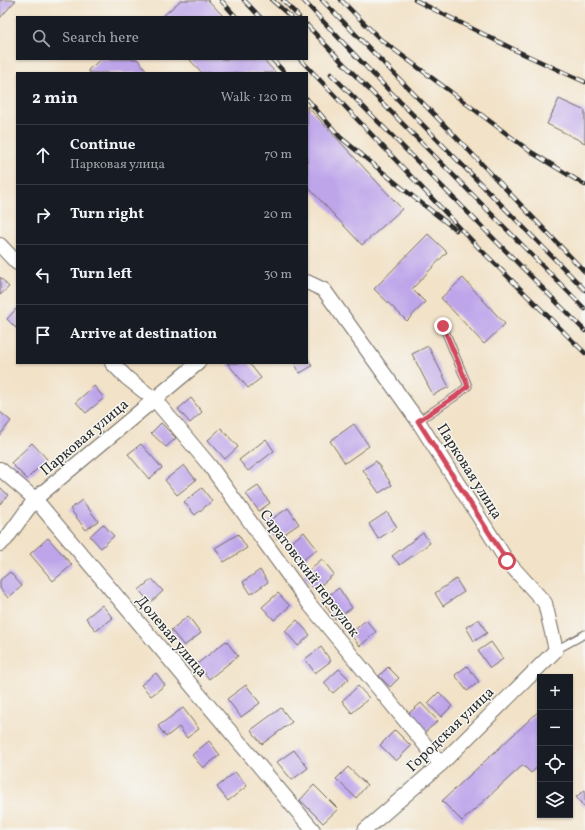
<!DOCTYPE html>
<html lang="en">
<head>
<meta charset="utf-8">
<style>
  body { margin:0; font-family:Vollkorn,serif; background:#242831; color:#f1f3f6 }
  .controls { position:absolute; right:12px; bottom:12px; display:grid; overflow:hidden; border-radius:0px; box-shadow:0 1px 3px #0004 }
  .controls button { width:36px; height:36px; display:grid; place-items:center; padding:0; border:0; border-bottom:1px solid #363941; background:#171b24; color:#f1f3f6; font:20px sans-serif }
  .stop { position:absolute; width:12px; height:12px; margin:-9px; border:3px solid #d1495b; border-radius:50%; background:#fff }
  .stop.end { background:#d1495b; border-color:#fff; box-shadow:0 1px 4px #0008 }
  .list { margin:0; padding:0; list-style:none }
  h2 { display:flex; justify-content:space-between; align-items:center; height:52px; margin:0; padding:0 16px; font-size:17px }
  h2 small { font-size:13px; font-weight:400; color:#9ea1a6 }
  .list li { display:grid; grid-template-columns:26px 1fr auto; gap:12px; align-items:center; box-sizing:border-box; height:60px; padding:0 16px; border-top:1px solid #363941 }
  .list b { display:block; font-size:15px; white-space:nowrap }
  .list p { margin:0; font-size:13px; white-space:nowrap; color:#9ea1a6 }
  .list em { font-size:13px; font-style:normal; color:#9ea1a6 }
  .icon { flex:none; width:22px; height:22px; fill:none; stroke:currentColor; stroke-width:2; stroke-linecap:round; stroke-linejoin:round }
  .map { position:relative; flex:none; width:585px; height:830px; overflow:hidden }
  .search { position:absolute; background:#171b24; box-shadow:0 1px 3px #0004; left:16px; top:16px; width:292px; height:44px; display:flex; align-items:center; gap:10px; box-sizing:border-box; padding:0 14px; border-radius:0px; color:#9ea1a6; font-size:15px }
  .panel { position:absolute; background:#171b24; box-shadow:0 1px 3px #0004; left:16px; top:72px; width:292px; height:292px; border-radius:0px }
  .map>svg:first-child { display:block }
  .building { fill:#bea5ea }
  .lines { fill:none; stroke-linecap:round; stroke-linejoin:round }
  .lane-casing { stroke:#716b62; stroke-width:9 }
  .street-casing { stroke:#716b62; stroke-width:16 }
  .lane { stroke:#fff; stroke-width:7 }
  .street { stroke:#fff; stroke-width:14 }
  .rail-casing { stroke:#2b2b2b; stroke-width:4.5 }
  .rail { stroke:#f6f6f2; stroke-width:3; stroke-dasharray:9; stroke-linecap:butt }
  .route { stroke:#d1495b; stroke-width:5 }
  .labels { text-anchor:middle; stroke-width:3; stroke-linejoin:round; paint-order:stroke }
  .street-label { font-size:15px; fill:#2b2b2b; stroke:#f6f6f2 }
</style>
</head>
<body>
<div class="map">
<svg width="585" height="830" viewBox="0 0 585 830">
  <rect width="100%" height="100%" fill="#f6f6f2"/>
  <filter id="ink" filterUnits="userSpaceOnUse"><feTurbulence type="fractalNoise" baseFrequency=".025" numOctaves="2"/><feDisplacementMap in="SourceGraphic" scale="8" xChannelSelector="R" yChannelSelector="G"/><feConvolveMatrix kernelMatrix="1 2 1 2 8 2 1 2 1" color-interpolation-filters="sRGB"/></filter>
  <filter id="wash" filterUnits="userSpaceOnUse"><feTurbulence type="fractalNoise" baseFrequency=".012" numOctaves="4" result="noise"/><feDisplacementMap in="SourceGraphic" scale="16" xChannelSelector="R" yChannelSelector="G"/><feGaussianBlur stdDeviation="0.9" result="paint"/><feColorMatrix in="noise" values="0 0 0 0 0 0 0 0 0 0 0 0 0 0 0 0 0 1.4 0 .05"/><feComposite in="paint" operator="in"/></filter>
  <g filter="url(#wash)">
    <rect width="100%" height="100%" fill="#f2e2c8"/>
    <g id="blocks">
      <g class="building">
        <polygon points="0,0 16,0 0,18"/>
        <polygon points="181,0 208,0 224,17 162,17"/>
        <polygon points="101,59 137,59 149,73 90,73 88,70"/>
        <polygon points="189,59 263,59 276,73 202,73"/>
        <polygon points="559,99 585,111 585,143 547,124"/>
        <polygon points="307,106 402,209 362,245 307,186"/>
        <polygon points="428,234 447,252 412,289 425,302 407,321 374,289"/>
        <polygon points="0,277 9,287 0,295"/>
        <polygon points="463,278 505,324 484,344 441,298"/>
        <polygon points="17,308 17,329 7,319"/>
        <polygon points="428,346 449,387 433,395 412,354"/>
        <polygon points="307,357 312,366 300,373 294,363 307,363"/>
        <polygon points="227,363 249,363 261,378 248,388"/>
        <polygon points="94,386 104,398 86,413 76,402"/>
        <polygon points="191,398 202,412 190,423 178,409"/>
        <polygon points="0,412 11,421 0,435"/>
        <polygon points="161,423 176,438 166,447 151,433"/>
        <polygon points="354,424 369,446 345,463 330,441"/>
        <polygon points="221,428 238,447 225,459 208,440"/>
        <polygon points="266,439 274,451 248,471 239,460"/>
        <polygon points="32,443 47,459 27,479 11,463"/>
        <polygon points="141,444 162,468 149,479 128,454"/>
        <polygon points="376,461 392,485 379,493 363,470"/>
        <polygon points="184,465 196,480 177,495 165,480"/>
        <polygon points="258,486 270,503 259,511 246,494"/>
        <polygon points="0,487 8,495 0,504"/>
        <polygon points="202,488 212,501 195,515 184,502"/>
        <polygon points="82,500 98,521 86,530 70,509"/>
        <polygon points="288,508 299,524 277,539 266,523"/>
        <polygon points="387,512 397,527 378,539 369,524"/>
        <polygon points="103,524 114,536 101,548 90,536"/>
        <polygon points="304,532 317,549 302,561 289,544"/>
        <polygon points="423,533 430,543 400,565 392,556"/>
        <polygon points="238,534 247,548 224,562 215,548"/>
        <polygon points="48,538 72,565 53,581 30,554"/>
        <polygon points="322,559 334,574 315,590 303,575"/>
        <polygon points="260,570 268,582 251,594 243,582"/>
        <polygon points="10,572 22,586 8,598 0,588 0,580"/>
        <polygon points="152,579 163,591 150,603 139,590"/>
        <polygon points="456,579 464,592 443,606 435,593"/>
        <polygon points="339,588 352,608 335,619 322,600"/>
        <polygon points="278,593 290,606 274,620 262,607"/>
        <polygon points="102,605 113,618 96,631 86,618"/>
        <polygon points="188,616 201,633 184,646 171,630"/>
        <polygon points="479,619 487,633 474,641 466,627"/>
        <polygon points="297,620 310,635 298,646 285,631"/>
        <polygon points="366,620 376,632 360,646 350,634"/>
        <polygon points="226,641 238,656 209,679 197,664"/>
        <polygon points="491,642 503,659 490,668 478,651"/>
        <polygon points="321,647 331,661 315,673 305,659"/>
        <polygon points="467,666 479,682 467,691 455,675"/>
        <polygon points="388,667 399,678 390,687 379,676"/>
        <polygon points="339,669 349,679 333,693 324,683"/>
        <polygon points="156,673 165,685 151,696 141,685"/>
        <polygon points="246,685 260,703 241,717 227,699"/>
        <polygon points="358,686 369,698 352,713 342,701"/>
        <polygon points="439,692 452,706 441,717 428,703"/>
        <polygon points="421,703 438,721 424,733 408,714"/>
        <polygon points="183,708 199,729 187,738 179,727 166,737 158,726"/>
        <polygon points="281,708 292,722 262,744 251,730"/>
        <polygon points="540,710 540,765 531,773 523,765 462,821 442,801"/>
        <polygon points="395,730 411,746 396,761 380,745"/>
        <polygon points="209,741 220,755 203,768 192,755"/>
        <polygon points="294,750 308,768 292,780 277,762"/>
        <polygon points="348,767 367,785 356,798 336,779"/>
        <polygon points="235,772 247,786 228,801 217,787"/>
        <polygon points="314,785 338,809 323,823 300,800"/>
        <polygon points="585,790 585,808 576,797"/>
      </g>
    </g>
  </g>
  <g filter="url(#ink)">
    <use href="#blocks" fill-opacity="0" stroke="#716b62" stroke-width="1"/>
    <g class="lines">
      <defs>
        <g id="lane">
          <polyline points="418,421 456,396 468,386 443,326"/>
          <polyline points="556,650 585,634"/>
        </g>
        <g id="street">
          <polyline points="0,245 17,263"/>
          <polyline points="307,282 324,290 418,421 507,561 545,603 556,650 441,764 365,830"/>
          <polyline points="112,363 127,378 155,400 210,466 310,605 441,764"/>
          <polyline points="0,469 35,499 313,830"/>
          <polyline points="0,544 6,539 35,499 198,363"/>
        </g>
      </defs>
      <use href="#lane" class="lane-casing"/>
      <use href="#street" class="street-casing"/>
      <use href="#lane" class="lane"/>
      <use href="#street" class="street"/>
      <defs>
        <g id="rail">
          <polyline points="221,0 236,17"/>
          <polyline points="244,0 260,17"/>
          <polyline points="272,0 291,17"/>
          <polyline points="283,0 299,17"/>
          <polyline points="303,0 370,71 585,290"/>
          <polyline points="322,0 456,137 585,272"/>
          <polyline points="341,0 380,39 531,152 585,185"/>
          <polyline points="415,0 517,51 585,82"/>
          <polyline points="307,25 341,61 585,309"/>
          <polyline points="272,59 285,73"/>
          <polyline points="300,59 478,247 585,353"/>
          <polyline points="331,74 585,331"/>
          <polyline points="307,99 340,137 402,188 456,230"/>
        </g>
      </defs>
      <use href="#rail" class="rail-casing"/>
      <use href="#rail" class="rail"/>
    </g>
  </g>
  <g class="lines" filter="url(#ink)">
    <polyline class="route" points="443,326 468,386 456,396 418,421 507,561"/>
  </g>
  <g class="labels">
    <g class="street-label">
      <text transform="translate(84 437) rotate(-40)" y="5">Парковая улица</text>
      <text transform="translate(470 471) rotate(58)" y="5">Парковая улица</text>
      <text transform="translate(310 573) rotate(53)" y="5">Саратовский переулок</text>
      <text transform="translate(172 636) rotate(50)" y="5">Долевая улица</text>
      <text transform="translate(450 729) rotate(-44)" y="5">Городская улица</text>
    </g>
  </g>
</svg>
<div class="controls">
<button>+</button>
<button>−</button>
<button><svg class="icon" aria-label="locate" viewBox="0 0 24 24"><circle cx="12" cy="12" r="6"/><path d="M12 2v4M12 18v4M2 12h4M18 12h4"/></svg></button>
<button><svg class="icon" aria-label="layers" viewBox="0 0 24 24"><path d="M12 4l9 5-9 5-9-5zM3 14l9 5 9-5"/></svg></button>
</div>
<div class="stop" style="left:507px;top:561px"></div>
<div class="stop end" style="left:443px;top:326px"></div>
<div class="search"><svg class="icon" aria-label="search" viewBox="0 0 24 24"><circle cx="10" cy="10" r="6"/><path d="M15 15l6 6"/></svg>Search here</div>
<section class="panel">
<h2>2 min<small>Walk · 120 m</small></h2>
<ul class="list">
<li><svg class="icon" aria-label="ahead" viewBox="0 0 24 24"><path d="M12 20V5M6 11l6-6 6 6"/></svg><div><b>Continue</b><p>Парковая улица</p></div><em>70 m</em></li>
<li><svg class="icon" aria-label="right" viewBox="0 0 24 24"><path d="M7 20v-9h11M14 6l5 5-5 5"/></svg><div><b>Turn right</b></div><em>20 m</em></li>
<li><svg class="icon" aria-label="left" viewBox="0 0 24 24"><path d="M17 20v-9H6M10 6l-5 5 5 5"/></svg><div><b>Turn left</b></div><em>30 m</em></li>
<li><svg class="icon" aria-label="arrive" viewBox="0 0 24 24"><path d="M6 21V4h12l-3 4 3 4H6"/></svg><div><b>Arrive at destination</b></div></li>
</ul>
</section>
</div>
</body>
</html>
